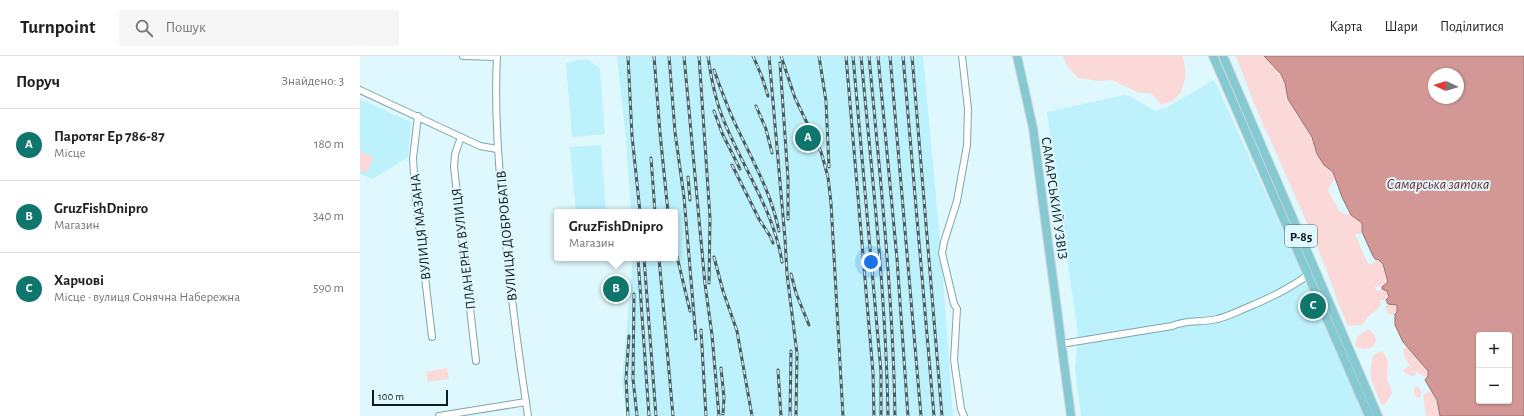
<!DOCTYPE html>
<html lang="uk">
<head>
<meta charset="utf-8">
<style>
  body { margin:0; font-family:"Alegreya Sans",sans-serif; background:#f6f6f6; color:#202124 }
  .controls { position:absolute; right:12px; bottom:12px; display:grid; overflow:hidden; border-radius:4px; box-shadow:0 1px 3px #0004 }
  .controls button { width:36px; height:36px; display:grid; place-items:center; padding:0; border:0; border-bottom:1px solid #e0e0e0; background:#fff; color:#202124; font:20px sans-serif }
  .compass { position:absolute; left:1068px; top:12px; width:36px; height:36px; border-radius:50%; background:#fff; box-shadow:0 1px 3px #0004; rotate:274deg }
  .scale { position:absolute; left:12px; bottom:10px; width:76px; box-sizing:border-box; padding-left:4px; border:2px solid #0c1c1f; border-top:0; font-size:11px; line-height:14px; white-space:nowrap; color:#0c1c1f; -webkit-text-stroke:3px #dff8fd; paint-order:stroke }
  .you { position:absolute; left:511px; top:206px; width:14px; height:14px; margin:-10px; border:3px solid #fff; border-radius:50%; background:#1a73e8; box-shadow:0 0 0 6px #1a73e833 }
  .badge { display:grid; place-items:center; width:26px; height:26px; border-radius:50%; background:#0f766e; color:#fff; font-size:13px; font-weight:700 }
  .pin { position:absolute; translate:-50% -50%; border:2px solid #fff; box-shadow:0 1px 4px #0006 }
  .popup { position:absolute; left:194px; top:153px; width:124px; height:52px; box-sizing:border-box; display:grid; place-content:center; border-radius:4px; background:#fff; filter:drop-shadow(0 1px 3px #0005); font-size:13px; white-space:nowrap; color:#757577 }
  .popup b { font-size:15px; color:#202124 }
  .popup::after { content:''; position:absolute; left:50%; top:100%; margin-left:-8px; border:8px solid transparent; border-top-color:#fff }
  .list { margin:0; padding:0; list-style:none }
  h2 { display:flex; justify-content:space-between; align-items:center; height:52px; margin:0; padding:0 16px; font-size:17px }
  h2 small { font-size:13px; font-weight:400; color:#757577 }
  .list li { display:grid; grid-template-columns:26px 1fr auto; gap:12px; align-items:center; box-sizing:border-box; height:72px; padding:0 16px; border-top:1px solid #e0e0e0 }
  .list b { display:block; font-size:15px; white-space:nowrap }
  .list p { margin:0; font-size:13px; white-space:nowrap; color:#757577 }
  .list em { font-size:13px; font-style:normal; color:#757577 }
  .icon { flex:none; width:22px; height:22px; fill:none; stroke:currentColor; stroke-width:2; stroke-linecap:round; stroke-linejoin:round }
  .map { position:relative; flex:none; width:1164px; height:360px; overflow:hidden }
  header { display:flex; align-items:center; gap:24px; box-sizing:border-box; height:56px; padding:0 20px; background:#fff; border-bottom:1px solid #e0e0e0 }
  header strong { font-size:19px }
  nav { display:flex; gap:22px; margin-inline-start:auto; font-size:14px }
  .search { width:280px; height:36px; background:#f6f6f6; display:flex; align-items:center; gap:10px; box-sizing:border-box; padding:0 14px; border-radius:4px; color:#757577; font-size:15px }
  main { display:flex }
  aside { flex:1; background:#fff }
  .map>svg:first-child { display:block }
  .built { fill:#bdf1fb }
  .green { fill:#fbd9d8 }
  .water { fill:#d39795; stroke:#977272; fill-rule:evenodd }
  .lines { fill:none; stroke-linecap:round; stroke-linejoin:round }
  .minor-casing { stroke:#7ea6ad; stroke-width:8 }
  .major-casing { stroke:#d3d6d7; stroke-width:10 }
  .minor { stroke:#fff; stroke-width:6 }
  .major { stroke:#85c9d3; stroke-width:8 }
  .rail-casing { stroke:#495b5f; stroke-width:3 }
  .rail { stroke:#dff8fd; stroke-width:1.5; stroke-dasharray:4.5; stroke-linecap:butt }
  .labels { text-anchor:middle; stroke-width:4; stroke-linejoin:round; paint-order:stroke }
  .shield { fill:#dff8fd; stroke:#4b5e62; stroke-width:1 }
  .shield-label { font-size:13px; font-weight:bold; fill:#0c1c1f }
  .street-label { font-size:14px; fill:#0c1c1f; stroke:#dff8fd }
  .water-label { font-size:15px; font-style:italic; fill:#732a2d; stroke:#dff8fd }
</style>
</head>
<body>
<header>
<strong>Turnpoint</strong>
<div class="search"><svg class="icon" aria-label="search" viewBox="0 0 24 24"><circle cx="10" cy="10" r="6"/><path d="M15 15l6 6"/></svg>Пошук</div>
<nav><a>Карта</a><a>Шари</a><a>Поділитися</a></nav>
</header>
<main>
<aside>
<h2>Поруч<small>Знайдено: 3</small></h2>
<ul class="list">
<li><span class="badge">A</span><div><b>Паротяг Ер 786-87</b><p>Місце</p></div><em>180 m</em></li>
<li><span class="badge">B</span><div><b>GruzFishDnipro</b><p>Магазин</p></div><em>340 m</em></li>
<li><span class="badge">C</span><div><b>Харчові</b><p>Місце · вулиця Сонячна Набережна</p></div><em>590 m</em></li>
</ul>
</aside>
<div class="map">
<svg width="1164" height="360" viewBox="0 0 1164 360">
  <rect width="100%" height="100%" fill="#dff8fd"/>
  <g class="built">
    <polygon points="257,0 563,0 581,195 593,360 266,360 262,323 273,202 315,202 315,156 271,156 266,83"/>
    <polygon points="217,4 228,4 240,12 245,78 212,81 206,7"/>
    <polygon points="854,24 923,174 1004,360 721,360 715,312 718,279 687,56 765,39 769,40 795,55 807,51"/>
    <polygon points="0,43 51,66 48,101 13,123 0,118"/>
    <polygon points="241,89 246,156 216,156 210,91"/>
  </g>
  <g class="green">
    <polygon points="703,0 823,0 826,19 821,36 811,46 801,49 792,38 777,36 752,24 739,25 718,22 707,10"/>
    <path d="M876,0H904L921,18L925,27L928,43L952,81L957,98L964,109L973,116L975,122L968,134L979,155L984,158L991,159L1002,167L1001,178H995L1007,206L1010,209L1019,203L1023,207L1028,226L1022,231L1015,230L1016,234L1018,235L1024,233L1027,235L1029,241L1026,244H1020C1022,253 1016,254 1010,259C1007,261 1005,266 1002,269L988,270L978,246L966,213L951,176L893,45Z"/>
    <polygon points="0,95 14,102 6,117 0,114"/>
    <polygon points="1028,248 1037,248 1037,256 1034,259 1029,258 1025,252"/>
    <path d="M1009,273C1015,280 1019,283 1013,291L1005,293L996,291C993,282 1001,277 1009,273Z"/>
    <path d="M1044,292H1047C1054,300 1068,310 1068,321C1056,319 1044,305 1043,294Z"/>
    <path d="M1023,295L1028,305L1027,323L1032,336L1030,341L1024,349L1021,348C1014,328 1007,323 1013,300L1017,297Z"/>
    <polygon points="1049,310 1056,315 1055,320 1052,320 1045,317 1043,314"/>
    <polygon points="87,312 89,323 68,326 66,316"/>
    <path d="M1055,331H1058L1061,335V341L1057,342C1054,338 1053,335 1055,331Z"/>
    <polygon points="1072,334 1077,344 1080,360 1066,360 1063,339"/>
  </g>
  <path class="water" d="M904,0H1164V360H1080L1077,344L1065,324L1068,320V315L1043,286L1035,269V258L1037,256V249L1028,248L1026,244L1029,241L1027,235L1022,233V231L1028,226L1023,208L1019,204L1015,203L1013,200L1002,176V167L991,159L982,141L973,116L964,109L957,98L952,81L928,43L925,27L921,18ZM1074,18H1098V42H1074ZM1119,279H1149V345H1119Z"/>
  <g class="lines">
    <defs>
      <g id="minor">
        <polyline points="103,0 137,1"/>
        <path d="M137,0C134,56 139,111 144,167C150,232 158,296 168,360"/>
        <polyline points="602,0 608,53 607,89 597,145 584,186 582,197 594,248 597,253 594,304 601,353 604,360"/>
        <polyline points="0,34 120,90 137,93"/>
        <polyline points="58,60 53,102 55,135 72,281"/>
        <polyline points="101,81 95,98 94,111 116,305"/>
        <path d="M701,288L812,270C827,263 842,267 857,263C867,261 876,256 886,252C908,243 929,233 948,219"/>
        <polyline points="79,360 166,346"/>
      </g>
      <g id="major">
        <polyline points="657,0 673,72 711,360"/>
        <polyline points="853,0 1009,360"/>
        <polyline points="863,0 1018,360"/>
      </g>
    </defs>
    <use href="#minor" class="minor-casing"/>
    <use href="#major" class="major-casing"/>
    <use href="#minor" class="minor"/>
    <use href="#major" class="major"/>
    <defs>
      <g id="rail">
        <polyline points="268,0 272,80 280,156"/>
        <polyline points="294,0 300,77 308,156"/>
        <polyline points="309,0 315,76 324,141 336,283"/>
        <polyline points="324,0 345,228 352,279 359,360"/>
        <polyline points="339,0 350,162 349,227"/>
        <path d="M348,0C351,22 355,44 364,65C383,112 414,155 422,206"/>
        <polyline points="393,0 402,21 408,40"/>
        <polyline points="409,0 425,183 427,218 437,298 436,360"/>
        <polyline points="421,0 435,42 461,96 468,121 471,147 483,360"/>
        <polyline points="459,0 466,45 469,111"/>
        <polyline points="486,0 513,317 514,360"/>
        <polyline points="493,0 521,316 521,360"/>
        <path d="M501,0C512,120 526,240 528,360"/>
        <path d="M509,0C520,120 533,240 535,360"/>
        <polyline points="518,0 537,203 548,360"/>
        <polyline points="530,0 561,360"/>
        <polyline points="543,0 574,360"/>
        <polyline points="552,0 582,360"/>
        <polyline points="420,7 428,123 428,163"/>
        <path d="M354,14C360,31 366,47 373,63C390,100 411,135 419,175"/>
        <polyline points="396,50 406,73 412,97"/>
        <polyline points="354,55 362,77 380,113"/>
        <polyline points="291,102 295,156"/>
        <polyline points="372,109 399,163 410,180 413,187"/>
        <polyline points="328,121 330,144"/>
        <polyline points="315,192 330,255"/>
        <polyline points="354,201 363,235 377,275 392,360"/>
        <polyline points="278,202 289,360"/>
        <polyline points="284,202 296,360"/>
        <polyline points="299,202 313,360"/>
        <polyline points="431,218 436,237 449,269"/>
        <polyline points="274,238 273,323 277,360"/>
        <polyline points="341,274 346,360"/>
        <polyline points="361,312 364,342 363,358"/>
        <polyline points="418,314 421,360"/>
        <polyline points="268,360 266,323 269,280"/>
        <polyline points="430,360 431,295"/>
      </g>
    </defs>
    <use href="#rail" class="rail-casing"/>
    <use href="#rail" class="rail"/>
  </g>
  <g class="labels">
    <rect class="shield" x="925" y="169" width="32" height="22" rx="3"/>
    <g class="shield-label">
      <text x="941" y="185">Р-85</text>
    </g>
    <g class="street-label">
      <text transform="translate(695 142) rotate(82)" y="5">САМАРСЬКИЙ УЗВІЗ</text>
      <text transform="translate(60 171) rotate(-96)" y="5">ВУЛИЦЯ МАЗАНА</text>
      <text transform="translate(146 180) rotate(-95)" y="5">ВУЛИЦЯ ДОБРОБАТІВ</text>
      <text transform="translate(103 193) rotate(-97)" y="5">ПЛАНЕРНА ВУЛИЦЯ</text>
    </g>
    <g class="water-label">
      <text x="1078" y="133">Самарська затока</text>
    </g>
  </g>
</svg>
<div class="controls">
<button>+</button>
<button>−</button>
</div>
<svg class="compass" viewBox="-18 -18 36 36"><path d="M0-13l5 13h-10z" fill="#e53935"/><path d="M0 13l5-13h-10z" fill="#757577"/></svg>
<div class="scale">100 m</div>
<div class="you"></div>
<div class="pin badge" style="left:448px;top:82px">A</div>
<div class="pin badge" style="left:256px;top:233px">B</div>
<div class="popup"><b>GruzFishDnipro</b>Магазин</div>
<div class="pin badge" style="left:953px;top:250px">C</div>
</div>
</main>
</body>
</html>
